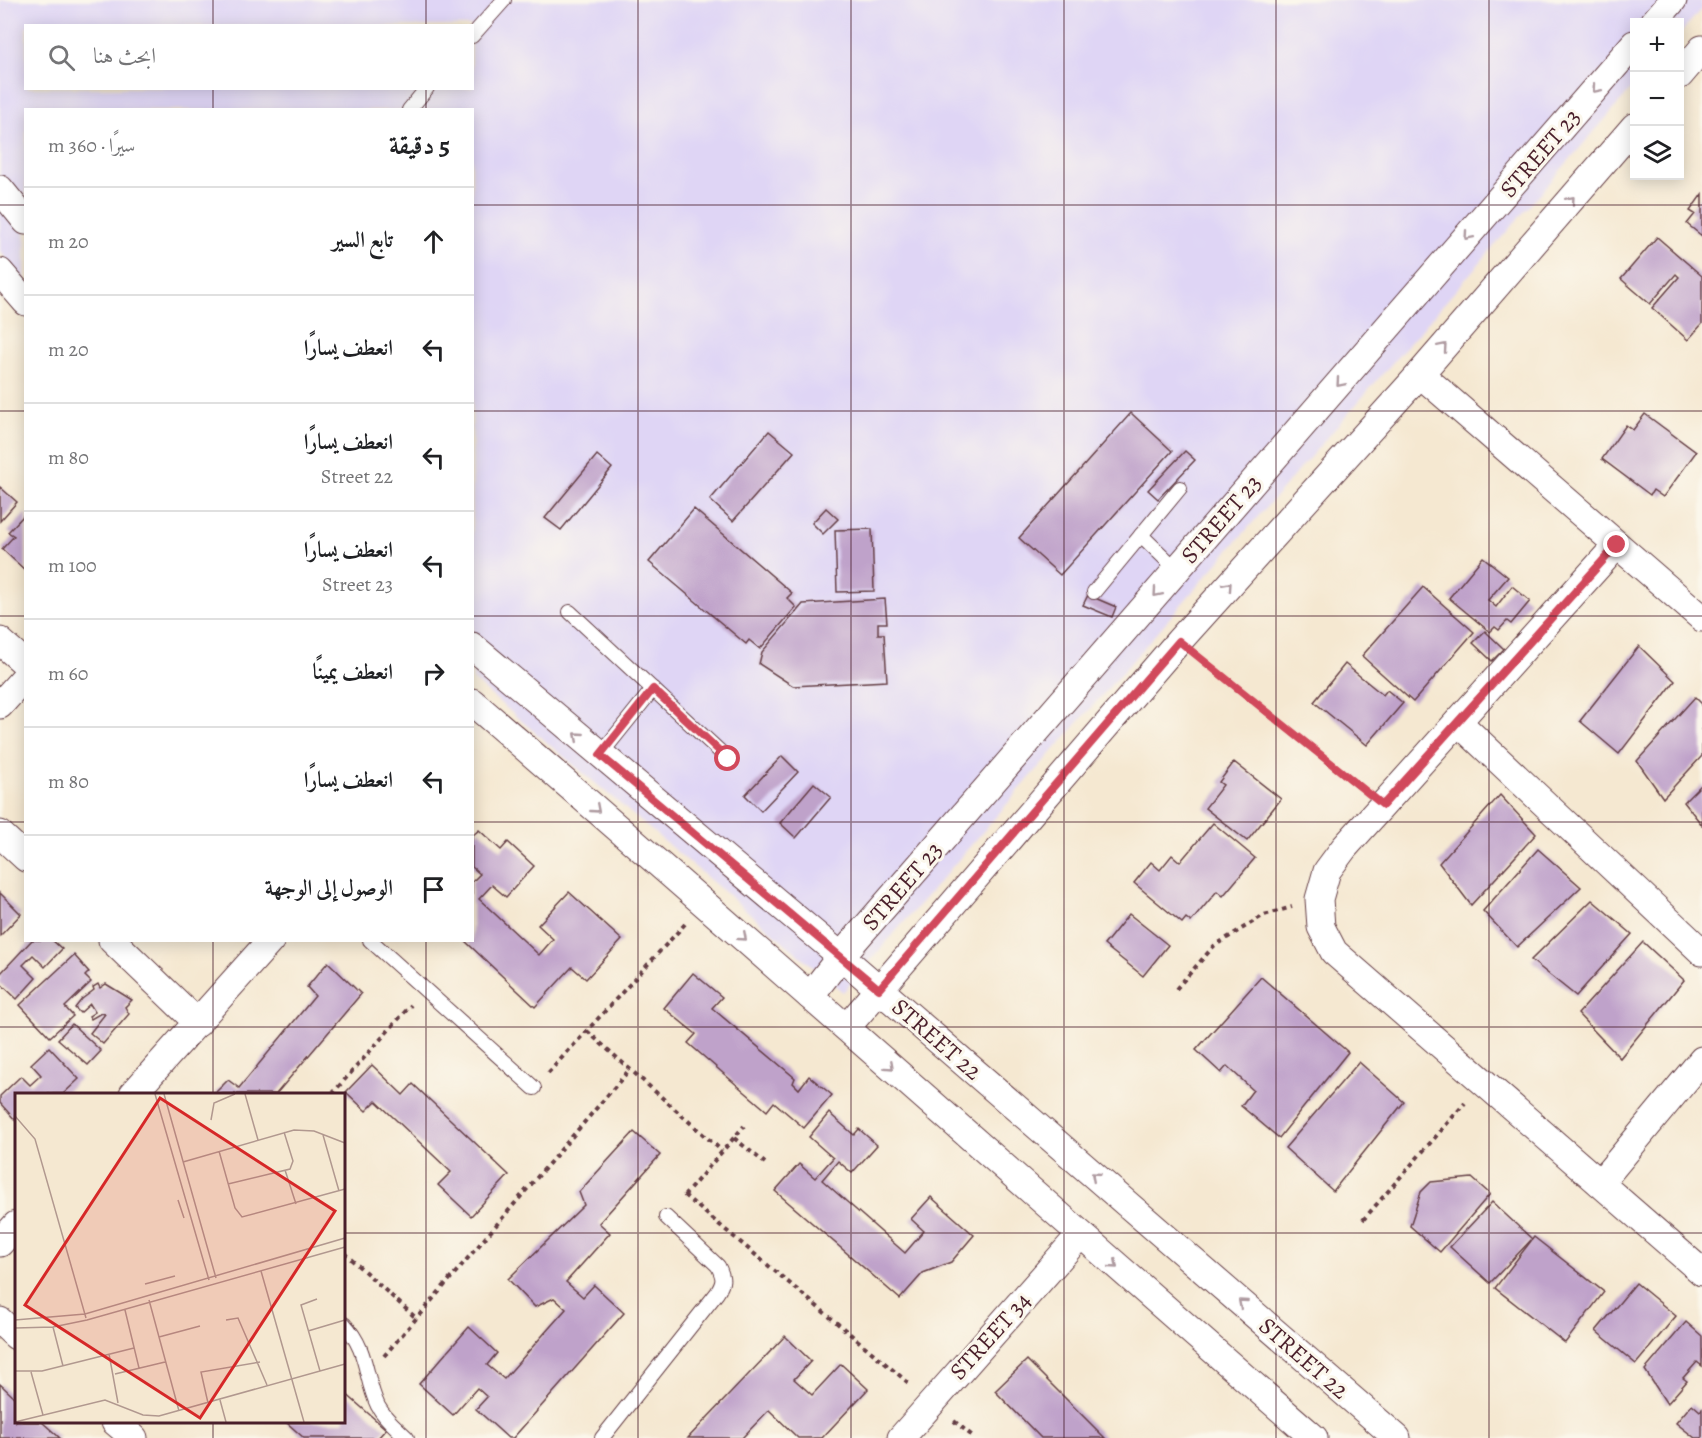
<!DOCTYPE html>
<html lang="ar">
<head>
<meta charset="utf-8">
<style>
  body { margin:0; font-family:Alegreya,Amiri,serif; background:#f2f2f2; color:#202124; direction:rtl }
  .controls { position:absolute; right:18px; top:18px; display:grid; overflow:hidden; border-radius:0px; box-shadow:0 3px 15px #0003 }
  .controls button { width:54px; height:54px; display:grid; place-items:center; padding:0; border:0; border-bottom:2px solid #e0e0e0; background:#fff; color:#202124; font:30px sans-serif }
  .stop { position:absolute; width:18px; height:18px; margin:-14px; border:4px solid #d1495b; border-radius:50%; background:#fff }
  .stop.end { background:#d1495b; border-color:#fff; box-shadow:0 2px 6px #0008 }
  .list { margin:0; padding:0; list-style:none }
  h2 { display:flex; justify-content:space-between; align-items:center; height:78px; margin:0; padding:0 24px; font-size:26px }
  h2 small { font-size:20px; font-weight:400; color:#757577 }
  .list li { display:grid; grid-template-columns:39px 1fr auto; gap:18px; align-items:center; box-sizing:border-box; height:108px; padding:0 24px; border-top:2px solid #e0e0e0 }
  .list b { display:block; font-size:22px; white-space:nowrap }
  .list p { margin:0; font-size:20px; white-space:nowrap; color:#757577 }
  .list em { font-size:20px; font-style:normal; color:#757577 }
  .icon { flex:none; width:33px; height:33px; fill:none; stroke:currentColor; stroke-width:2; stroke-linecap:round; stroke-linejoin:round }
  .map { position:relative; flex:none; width:1702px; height:1438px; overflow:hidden; direction:ltr }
  .search { position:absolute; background:#fff; box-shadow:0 3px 15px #0003; left:24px; top:24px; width:450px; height:66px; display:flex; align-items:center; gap:15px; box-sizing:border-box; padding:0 21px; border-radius:0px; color:#757577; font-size:22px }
  .panel { position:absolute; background:#fff; box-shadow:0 3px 15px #0003; left:24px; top:108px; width:450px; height:834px; border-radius:0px; direction:rtl }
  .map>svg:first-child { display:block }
  .built { fill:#dfd5f5; fill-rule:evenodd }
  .building { fill:#bfa2ca }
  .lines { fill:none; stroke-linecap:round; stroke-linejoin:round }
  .lane-casing { stroke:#643d44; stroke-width:16 }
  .street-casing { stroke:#643d44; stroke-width:29 }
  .path { stroke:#643d44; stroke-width:4; stroke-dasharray:4.5 4.5; stroke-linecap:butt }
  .lane { stroke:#fff; stroke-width:14 }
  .street { stroke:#fff; stroke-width:27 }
  .oneway { stroke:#ae9aa0 }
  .route { stroke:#d1495b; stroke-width:8 }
  .grid { fill:none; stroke:#4a1f2b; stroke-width:1.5; stroke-opacity:0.55 }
  .labels { text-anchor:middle; stroke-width:6; stroke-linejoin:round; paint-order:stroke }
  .street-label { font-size:24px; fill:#4a1f2b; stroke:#fbf7ec }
  .inset-road { fill:none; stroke:#b1988f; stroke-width:1.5 }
  .view { fill:#d62828; fill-opacity:0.15; stroke:#d62828; stroke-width:3 }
  .inset-edge { fill:none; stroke:#4a1f2b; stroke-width:3 }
</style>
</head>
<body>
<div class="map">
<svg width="1702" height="1438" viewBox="0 0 1702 1438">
  <rect width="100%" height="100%" fill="#fbf7ec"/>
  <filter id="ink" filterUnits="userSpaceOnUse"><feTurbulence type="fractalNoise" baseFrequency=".0167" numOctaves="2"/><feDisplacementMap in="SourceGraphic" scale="12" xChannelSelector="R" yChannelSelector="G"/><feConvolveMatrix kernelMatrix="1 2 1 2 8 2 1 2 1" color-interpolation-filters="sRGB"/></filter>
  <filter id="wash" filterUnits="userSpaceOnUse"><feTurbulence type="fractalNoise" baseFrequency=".008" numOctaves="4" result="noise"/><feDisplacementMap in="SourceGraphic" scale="24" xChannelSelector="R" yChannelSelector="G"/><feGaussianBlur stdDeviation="1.35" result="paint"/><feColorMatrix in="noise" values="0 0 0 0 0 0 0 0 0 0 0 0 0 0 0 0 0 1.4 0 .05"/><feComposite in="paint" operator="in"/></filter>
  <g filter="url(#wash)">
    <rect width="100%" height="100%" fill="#f5e8d1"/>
    <path class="built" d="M0,0H1702V8L1680,34V22H1634V86L843,992L473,680L472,110H26L25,283L0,251ZM26,26H472V88H26Z"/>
    <g id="blocks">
      <g class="building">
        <polygon points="1702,194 1702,236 1687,224 1695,214 1690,211"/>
        <polygon points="1657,237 1702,276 1702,324 1688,340 1652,308 1679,277 1676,274 1650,304 1621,279"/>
        <polygon points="1131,413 1172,451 1060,575 1019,538"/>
        <polygon points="1645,414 1696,452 1663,497 1653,490 1650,495 1602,459 1626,425 1633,430"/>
        <polygon points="769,431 794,452 733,521 710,500"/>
        <polygon points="1185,451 1195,460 1158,499 1148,490"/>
        <polygon points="597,455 612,468 561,530 545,518"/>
        <polygon points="0,487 17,502 0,521"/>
        <polygon points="826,508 838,519 823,534 812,523"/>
        <polygon points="694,509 792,593 787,598 796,607 760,649 749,640 746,644 649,562"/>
        <polygon points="26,513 26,571 2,549 14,536 8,532"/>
        <polygon points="872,529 874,591 837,592 835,530"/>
        <polygon points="1483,557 1508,577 1488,600 1496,607 1512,586 1530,601 1511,624 1507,621 1499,630 1495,627 1490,632 1449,598"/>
        <polygon points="1423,587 1474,632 1413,702 1362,656"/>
        <polygon points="1088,595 1116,607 1112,617 1083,605"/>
        <polygon points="885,599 887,623 878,623 878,634 884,634 887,681 793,686 759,664 762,652 803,604"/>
        <polygon points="1485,631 1504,649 1492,661 1473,643"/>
        <polygon points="1639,646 1675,681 1619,754 1580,721"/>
        <polygon points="1345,664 1383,695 1387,690 1403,703 1367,745 1314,702"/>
        <polygon points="1695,697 1702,704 1702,756 1663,798 1637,761"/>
        <polygon points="782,756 798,772 761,811 745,795"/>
        <polygon points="1234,762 1281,799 1247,841 1205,808 1223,785 1219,782"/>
        <polygon points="814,783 831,797 796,838 780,823"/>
        <polygon points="1702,784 1702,825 1684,802"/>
        <polygon points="1500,795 1536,834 1471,905 1439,863"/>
        <polygon points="1213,823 1255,858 1223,896 1217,891 1191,922 1186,918 1182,923 1134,883 1151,862 1160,870 1172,855 1180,862"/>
        <polygon points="479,830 501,850 508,842 534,866 506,897 492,885 479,899 539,955 553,939 538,925 569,892 622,940 586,979 572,967 535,1007 464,940 472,940 472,882 480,874 472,867 472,836"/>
        <polygon points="1538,849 1581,887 1517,947 1483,911"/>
        <polygon points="0,893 21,914 0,936"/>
        <polygon points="1592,900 1632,934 1576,996 1531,960"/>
        <polygon points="1129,914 1168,945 1143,976 1104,945"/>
        <polygon points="32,940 52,940 62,949 45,967 33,955 23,965 36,978 17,999 0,983 0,974"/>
        <polygon points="1643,942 1684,980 1620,1058 1578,1014"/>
        <polygon points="74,955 89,972 85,976 91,982 65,1007 73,1016 50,1037 20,1005"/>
        <polygon points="328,962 361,994 276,1094 214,1094 228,1080 239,1088 315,996 307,987"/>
        <polygon points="693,973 722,997 712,1008 795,1078 793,1083 799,1089 809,1076 832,1095 804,1128 774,1102 767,1111 688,1043 696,1034 664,1008"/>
        <polygon points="1261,977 1348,1052 1279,1138 1241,1106 1253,1090 1227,1066 1221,1073 1196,1050"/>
        <polygon points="98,984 100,988 106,984 132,1000 125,1007 129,1014 103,1044 90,1033 105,1014 101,1013 91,1019 89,1016 95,1012 90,1004 80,1013 75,1008 82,999 94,990 93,987"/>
        <polygon points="72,1024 101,1051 88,1065 58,1039"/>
        <polygon points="49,1047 79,1079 63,1094 16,1094 16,1121 0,1103 0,1096 21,1076 30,1085 41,1075 31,1064"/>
        <polygon points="1359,1062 1404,1102 1333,1191 1285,1148"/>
        <polygon points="372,1065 403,1095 413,1084 509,1175 471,1216 438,1185 451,1172 376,1101 366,1111 346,1092"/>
        <polygon points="829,1113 854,1135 859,1129 877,1145 852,1173 838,1161 822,1180 905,1253 924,1231 911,1219 931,1197 974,1235 951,1262 923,1273 900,1299 775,1191 799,1164 815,1178 833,1158 809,1137"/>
        <polygon points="634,1132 660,1155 599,1223 610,1233 566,1282 583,1297 594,1285 624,1313 513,1438 508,1438 476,1409 487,1397 477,1388 453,1415 419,1384 469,1327 497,1353 487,1365 504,1379 566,1309 554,1298 535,1307 508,1279 584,1205 579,1192"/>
        <polygon points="1472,1178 1490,1194 1440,1252 1410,1226 1421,1192 1431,1182"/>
        <polygon points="1492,1202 1532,1239 1490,1283 1450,1247"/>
        <polygon points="1534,1237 1604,1292 1565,1343 1495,1288"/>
        <polygon points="1636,1283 1676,1316 1636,1364 1596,1331"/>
        <polygon points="1686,1322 1702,1336 1702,1366 1697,1362 1683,1378 1687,1381 1667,1404 1645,1370"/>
        <polygon points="785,1336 811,1361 794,1379 812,1395 841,1364 868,1389 822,1438 798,1438 769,1410 742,1438 688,1438"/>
        <polygon points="1027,1360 1105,1438 1041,1438 995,1391"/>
        <polygon points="0,1384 16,1399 16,1422 42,1422 60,1438 0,1438"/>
        <polygon points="344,1392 386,1429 378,1438 304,1438 286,1422 344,1422"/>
        <polygon points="1692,1404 1700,1411 1702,1409 1702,1438 1695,1438 1676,1423"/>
      </g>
    </g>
  </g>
  <g filter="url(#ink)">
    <use href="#blocks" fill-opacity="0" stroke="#643d44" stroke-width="1.5"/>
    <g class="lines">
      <defs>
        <g id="lane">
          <polyline points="472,36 504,0"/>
          <polyline points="409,110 427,88"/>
          <polyline points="1141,535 1177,570"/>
          <polyline points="1094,592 1180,488"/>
          <polyline points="570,612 728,759"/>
          <polyline points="600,755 653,689"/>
          <polyline points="370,940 534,1088"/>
          <path d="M344,1324C369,1351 364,1377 378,1406C385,1419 397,1428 407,1438"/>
          <path d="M602,1438L717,1293C724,1282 724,1278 718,1266L666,1217"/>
        </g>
        <g id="street">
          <polyline points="1654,22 1673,0"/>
          <polyline points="1680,75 1702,49"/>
          <polyline points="0,189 26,221"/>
          <polyline points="0,272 26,302"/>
          <polyline points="1420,374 1702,618"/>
          <polyline points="1617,545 1344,848 1327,871 1319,899 1321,927 1334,952 1702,1272"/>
          <polyline points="0,641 26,664"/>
          <polyline points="472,646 841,956 1397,1438"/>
          <path d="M472,702C755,945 1033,1194 1314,1438"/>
          <polyline points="0,705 26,676"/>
          <polyline points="1458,722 1702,952"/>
          <polyline points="0,834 26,858"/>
          <polyline points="112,940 198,1023"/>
          <polyline points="810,996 841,956 1634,44"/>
          <polyline points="847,1027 1179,641 1420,374 1634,127"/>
          <polyline points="133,1094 271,940"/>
          <polyline points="1600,1183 1702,1060"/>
          <polyline points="0,1243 16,1225"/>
          <polyline points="0,1321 16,1336"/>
          <polyline points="115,1422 134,1438"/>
          <polyline points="901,1438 1080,1235"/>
        </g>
      </defs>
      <use href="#lane" class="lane-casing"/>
      <use href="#street" class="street-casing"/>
      <g class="path">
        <polyline points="1201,659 1361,788"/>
        <polyline points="1176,989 1214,946 1264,915 1292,907"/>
        <polyline points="587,1031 722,1151"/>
        <polyline points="548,1073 685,924"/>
        <polyline points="332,1094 411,1005"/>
        <polyline points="734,1138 765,1163"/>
        <polyline points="684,1195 911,1385"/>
        <polyline points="684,1196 744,1126"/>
        <polyline points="1363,1220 1465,1103"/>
        <polyline points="344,1253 416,1318"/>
        <polyline points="384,1356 630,1069"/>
        <polyline points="954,1421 975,1438"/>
      </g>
      <use href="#lane" class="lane"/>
      <use href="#street" class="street"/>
    </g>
    <defs><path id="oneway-chevron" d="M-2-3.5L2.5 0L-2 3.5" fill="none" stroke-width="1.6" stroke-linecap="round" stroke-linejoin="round" transform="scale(1.5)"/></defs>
    <g class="oneway">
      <use href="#oneway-chevron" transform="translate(1596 89) rotate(131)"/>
      <use href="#oneway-chevron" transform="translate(1571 200) rotate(-49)"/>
      <use href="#oneway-chevron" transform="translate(1468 236) rotate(131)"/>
      <use href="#oneway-chevron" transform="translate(1443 347) rotate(-49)"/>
      <use href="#oneway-chevron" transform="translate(1340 383) rotate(131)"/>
      <use href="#oneway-chevron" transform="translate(1228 586) rotate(-48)"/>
      <use href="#oneway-chevron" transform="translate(1157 593) rotate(131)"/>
      <use href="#oneway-chevron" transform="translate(578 736) rotate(-139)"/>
      <use href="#oneway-chevron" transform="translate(596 809) rotate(41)"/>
      <use href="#oneway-chevron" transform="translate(743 937) rotate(41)"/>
      <use href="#oneway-chevron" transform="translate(890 1066) rotate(42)"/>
      <use href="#oneway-chevron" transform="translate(1095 1176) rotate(-139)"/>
      <use href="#oneway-chevron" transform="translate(1114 1265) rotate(41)"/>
      <use href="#oneway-chevron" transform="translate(1242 1303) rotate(-139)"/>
    </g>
  </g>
  <g class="lines" filter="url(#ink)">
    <polyline class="route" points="728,759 653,689 600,755 879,989 1179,641 1383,805 1617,545"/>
  </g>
  <path class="grid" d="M213,0V26M426,0V26M638,0V1438M851,0V1438M1064,0V1438M1276,0V1438M1489,0V1438M213,88V110M426,88V110M0,205H26M472,205H1702M0,411H26M472,411H1702M0,616H26M472,616H1702M0,822H26M472,822H1702M213,940V1094M426,940V1438M0,1027H1702M0,1233H16M344,1233H1702M213,1422V1438"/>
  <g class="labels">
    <g class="street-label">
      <text transform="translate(1540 153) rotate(-49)" y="8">STREET 23</text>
      <text transform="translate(1221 519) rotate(-49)" y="8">STREET 23</text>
      <text transform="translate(902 886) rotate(-49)" y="8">STREET 23</text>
      <text transform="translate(937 1039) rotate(41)" y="8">STREET 22</text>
      <text transform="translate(990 1336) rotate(-48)" y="8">STREET 34</text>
      <text transform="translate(1304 1358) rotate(41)" y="8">STREET 22</text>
    </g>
  </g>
  <g transform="translate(15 1093)">
    <rect width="330" height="330" fill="#f5e8d1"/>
    <path class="inset-road" d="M140,1L194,187M149,1L201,185M230,1L243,47M0,23L20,46L71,225M196,27L199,10L220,1M308,42L324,98M204,58L220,115L227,124L330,96M168,69L279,37L299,38L330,50M270,77L281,111M213,91L275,76L278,68L269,39M163,107L169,125M246,178L289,329M130,191L160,183M302,206L286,212L305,278M134,207L164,318M110,217L124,275M0,227L70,221L330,145M211,227L223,225L252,292M38,234L48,273M0,235L38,234L72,227L330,154M293,238L330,227M144,244L185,233M94,261L103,310M0,278H27L119,255M16,279L28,322M100,281L150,269M205,307L211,329M193,310L186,279L245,269M0,329L90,307L128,322L144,323L330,271"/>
    <path class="view" d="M145,5L320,118L185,325L10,212Z"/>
    <rect width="330" height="330" class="inset-edge"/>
  </g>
</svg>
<div class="controls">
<button>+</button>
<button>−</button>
<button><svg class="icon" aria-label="layers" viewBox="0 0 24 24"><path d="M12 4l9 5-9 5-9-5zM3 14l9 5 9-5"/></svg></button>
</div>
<div class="stop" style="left:728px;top:759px"></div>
<div class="stop end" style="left:1617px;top:545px"></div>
<div class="search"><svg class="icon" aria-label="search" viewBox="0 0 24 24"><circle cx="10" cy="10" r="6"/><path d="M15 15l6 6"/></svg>ابحث هنا</div>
<section class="panel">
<h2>5 دقيقة<small>سيرًا · 360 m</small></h2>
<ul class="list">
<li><svg class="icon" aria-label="ahead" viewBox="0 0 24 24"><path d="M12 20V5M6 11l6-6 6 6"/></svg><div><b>تابع السير</b></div><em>20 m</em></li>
<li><svg class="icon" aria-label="left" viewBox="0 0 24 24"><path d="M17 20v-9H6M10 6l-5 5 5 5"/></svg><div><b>انعطف يسارًا</b></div><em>20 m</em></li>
<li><svg class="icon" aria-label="left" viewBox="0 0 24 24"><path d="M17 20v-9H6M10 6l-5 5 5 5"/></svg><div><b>انعطف يسارًا</b><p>Street 22</p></div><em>80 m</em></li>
<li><svg class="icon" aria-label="left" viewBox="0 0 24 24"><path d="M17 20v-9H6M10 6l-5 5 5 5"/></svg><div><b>انعطف يسارًا</b><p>Street 23</p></div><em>100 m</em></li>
<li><svg class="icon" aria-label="right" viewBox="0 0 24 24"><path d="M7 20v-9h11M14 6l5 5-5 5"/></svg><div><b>انعطف يمينًا</b></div><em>60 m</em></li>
<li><svg class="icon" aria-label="left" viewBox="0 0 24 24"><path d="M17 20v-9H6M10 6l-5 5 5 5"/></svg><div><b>انعطف يسارًا</b></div><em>80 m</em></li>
<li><svg class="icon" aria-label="arrive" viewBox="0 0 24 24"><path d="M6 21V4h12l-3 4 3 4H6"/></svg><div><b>الوصول إلى الوجهة</b></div></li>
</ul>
</section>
</div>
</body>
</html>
